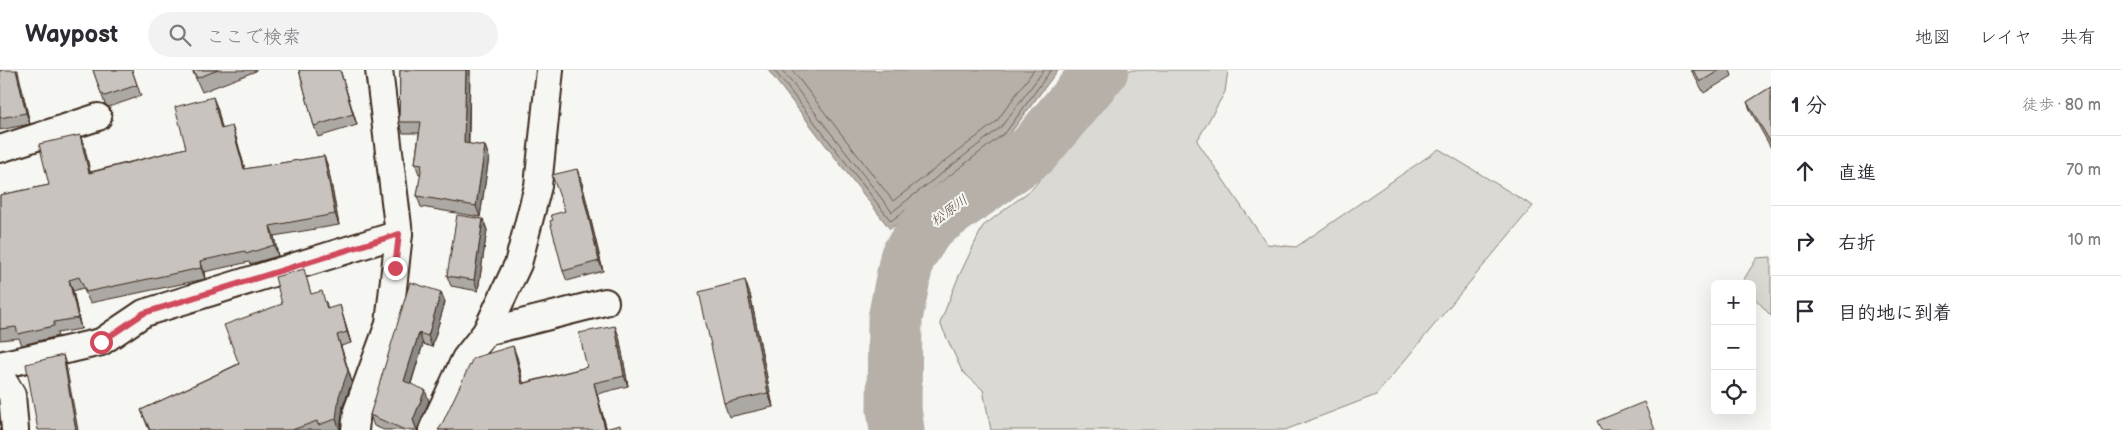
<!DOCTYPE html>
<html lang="ja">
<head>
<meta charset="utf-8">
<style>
  body { margin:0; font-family:"Balsamiq Sans","Klee One",sans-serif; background:#f2f2f3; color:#2b2b33 }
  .controls { position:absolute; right:15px; bottom:15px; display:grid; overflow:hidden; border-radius:8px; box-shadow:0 5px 20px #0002 }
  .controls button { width:45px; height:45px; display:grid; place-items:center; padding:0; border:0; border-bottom:1px solid #e1e1e2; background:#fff; color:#2b2b33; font:25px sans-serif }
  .stop { position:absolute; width:15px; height:15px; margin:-11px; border:4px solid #d1495b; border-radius:50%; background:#fff }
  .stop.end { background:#d1495b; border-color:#fff; box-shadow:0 1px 5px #0008 }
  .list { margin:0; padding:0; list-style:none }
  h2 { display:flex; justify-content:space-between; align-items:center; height:65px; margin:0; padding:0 20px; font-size:21px }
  h2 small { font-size:16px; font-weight:400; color:#7c7c81 }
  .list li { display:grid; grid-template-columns:32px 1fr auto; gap:15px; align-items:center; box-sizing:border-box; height:70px; padding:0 20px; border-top:1px solid #e1e1e2 }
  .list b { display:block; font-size:19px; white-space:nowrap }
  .list em { font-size:16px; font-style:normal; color:#7c7c81 }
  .icon { flex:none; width:28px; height:28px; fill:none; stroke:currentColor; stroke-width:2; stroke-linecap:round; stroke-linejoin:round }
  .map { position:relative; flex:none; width:1771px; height:360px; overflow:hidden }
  header { display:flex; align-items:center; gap:30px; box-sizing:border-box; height:70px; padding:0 25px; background:#fff; border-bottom:1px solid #e1e1e2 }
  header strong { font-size:24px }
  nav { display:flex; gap:28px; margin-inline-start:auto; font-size:18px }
  .search { width:350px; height:45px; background:#f2f2f3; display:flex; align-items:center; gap:12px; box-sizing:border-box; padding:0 18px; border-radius:28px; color:#7c7c81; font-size:19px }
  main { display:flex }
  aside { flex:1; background:#fff }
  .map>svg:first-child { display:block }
  .green { fill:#dad9d3; stroke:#8a8278 }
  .water { fill:#b6b0a9; stroke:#857a71 }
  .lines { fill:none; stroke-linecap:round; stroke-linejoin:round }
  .shore { stroke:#6c6056; stroke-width:1 }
  .river { stroke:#b6b0a9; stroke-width:55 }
  .street-casing { stroke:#3b2a1e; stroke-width:30 }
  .street { stroke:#f6f6f2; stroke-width:26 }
  .wall { fill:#aca8a3; stroke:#3b2a1e }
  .shaded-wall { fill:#8c8885; stroke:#3b2a1e }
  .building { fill:#c8c3be; stroke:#3b2a1e }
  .route { stroke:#d1495b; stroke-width:6 }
  .labels { text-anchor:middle; stroke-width:4; stroke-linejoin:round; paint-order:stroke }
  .water-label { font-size:14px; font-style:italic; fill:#605248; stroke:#f6f6f2 }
</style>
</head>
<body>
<header>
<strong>Waypost</strong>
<div class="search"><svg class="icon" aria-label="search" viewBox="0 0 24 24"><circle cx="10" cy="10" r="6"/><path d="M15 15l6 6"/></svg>ここで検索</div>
<nav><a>地図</a><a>レイヤ</a><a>共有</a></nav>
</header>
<main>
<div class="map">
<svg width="1771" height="360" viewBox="0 0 1771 360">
  <rect width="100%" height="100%" fill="#f6f6f2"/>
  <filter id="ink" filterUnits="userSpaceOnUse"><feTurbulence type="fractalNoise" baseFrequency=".02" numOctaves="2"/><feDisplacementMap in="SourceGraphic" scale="10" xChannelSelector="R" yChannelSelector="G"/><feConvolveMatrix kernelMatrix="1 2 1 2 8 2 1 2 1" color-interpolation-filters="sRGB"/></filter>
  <g filter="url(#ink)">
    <g class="green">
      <polygon points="1115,0 1228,0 1225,22 1197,71 1267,174 1296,177 1439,79 1533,136 1376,325 1285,360 991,360 983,320 962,301 940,253 958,208 983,156 1032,119 1085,54"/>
      <polygon points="1771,187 1771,246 1752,225 1752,214 1741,214 1757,188"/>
    </g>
    <polygon class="water" points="768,0 1058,0 1009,65 890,159"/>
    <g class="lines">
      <g class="shore">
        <polyline points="774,0 891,151 1006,62 1051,0"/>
        <polyline points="782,0 892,142 1001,57 1044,0"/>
        <polyline points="792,0 893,131 996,52 1034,0"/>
      </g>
      <polyline class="river" points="897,360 894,339 895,249 907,188 928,155 1033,81 1101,0"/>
      <defs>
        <g id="street">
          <polyline points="0,79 98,47"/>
          <polyline points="486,262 605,232"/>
          <polyline points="0,295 101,272 144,243 399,164"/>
          <polyline points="0,305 12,325 15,360"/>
          <polyline points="355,360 357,341 389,254 399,164 379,0"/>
          <polyline points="432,360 465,289 486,262 518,194 538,116 550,0"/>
        </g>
      </defs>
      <use href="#street" class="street-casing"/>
      <use href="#street" class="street"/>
    </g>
    <g class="wall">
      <polygon points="0,0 18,2 30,54 0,60"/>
      <polygon points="93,0 132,0 141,26 109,37 105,34"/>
      <polygon points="192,0 256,0 256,1 202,22"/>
      <polygon points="299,0 340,0 357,55 318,67 314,56"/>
      <polygon points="400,0 470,0 469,74 485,76 489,87 480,147 421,137 417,126 421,104 419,104 415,93 419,63 403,63 399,52"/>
      <polygon points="1691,0 1730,0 1732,6 1704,23"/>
      <polygon points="1771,17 1771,78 1751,42 1747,32"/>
      <polygon points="217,37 222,59 236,67 245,99 324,86 328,97 339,155 274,166 278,186 250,194 249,192 204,202 205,209 90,233 83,218 73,221 81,259 57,263 58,266 22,275 19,268 0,270 0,125 49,115 84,75 90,102 186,78"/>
      <polygon points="581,109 603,201 567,211 563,201 553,150 565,141"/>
      <polygon points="483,149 487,160 478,221 451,216 447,206"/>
      <polygon points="307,210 311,224 326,232 328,239 343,246 351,273 341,276 352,312 343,336 340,360 149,360 141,340 238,294 282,234"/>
      <polygon points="441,222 445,232 432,277 423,274 411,314 429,331 418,359 418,360 384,360 374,356 370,345"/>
      <polygon points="750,224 773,337 729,347 724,333"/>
      <polygon points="619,266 628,316 597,324 606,359 438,360 517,287 523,313 587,297"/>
    </g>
    <g class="shaded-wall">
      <polygon points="16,0 18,0 18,2 30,54 26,43"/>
      <polygon points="340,0 357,55 353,44"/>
      <polygon points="466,0 470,0 468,84 464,73"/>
      <polygon points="213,27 217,37 225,70 221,59"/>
      <polygon points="232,56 236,67 248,110 244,99"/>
      <polygon points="80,65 84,75 93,114 89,103"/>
      <polygon points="485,76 489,87 480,147 476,136"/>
      <polygon points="324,86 328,97 339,155 335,144"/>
      <polygon points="577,99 581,109 603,201 599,191"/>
      <polygon points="483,149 487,160 478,221 474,210"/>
      <polygon points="270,156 274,166 278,186 274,175"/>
      <polygon points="200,191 204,202 205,209 201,198"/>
      <polygon points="69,210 73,221 81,259 78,248"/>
      <polygon points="745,210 750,224 773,337 768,323"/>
      <polygon points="441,222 445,232 432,277 428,266"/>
      <polygon points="340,235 343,246 351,273 347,262"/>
      <polygon points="615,256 619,266 628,316 624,306"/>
      <polygon points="419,263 423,274 408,322 404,311"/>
      <polygon points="337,265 352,312 343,336 340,360 336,349"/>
      <polygon points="513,276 517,287 526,324 522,314"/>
      <polygon points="63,285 66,295 78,360 76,360"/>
      <polygon points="594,313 597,324 607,360 606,360"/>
      <polygon points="425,320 429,331 417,360 413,350"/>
    </g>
    <g class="building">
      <polygon points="0,0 16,0 26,43 0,48"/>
      <polygon points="93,0 132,0 137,15 105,26 101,23"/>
      <polygon points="193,0 218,0 197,8"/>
      <polygon points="299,0 340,0 353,44 314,56"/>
      <polygon points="400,0 466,0 464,73 485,76 476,136 417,126 422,94 415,93 421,52 399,52"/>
      <polygon points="1693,0 1720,0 1700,12"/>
      <polygon points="1771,17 1771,73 1747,32"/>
      <polygon points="213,27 221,59 232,56 244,99 324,86 335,144 270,156 274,175 246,184 245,181 200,191 201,198 86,222 79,207 69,210 78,248 54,252 54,256 18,264 16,257 0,259 0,125 49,115 39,74 80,65 89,103 186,78 175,37"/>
      <polygon points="577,99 599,191 563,201 550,151 553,150 551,145 565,141 552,105"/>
      <polygon points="457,145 483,149 474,210 447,206"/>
      <polygon points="304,199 311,224 322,221 327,239 340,235 347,262 337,265 348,301 339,326 336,349 318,355 317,351 292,360 150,360 141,340 239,294 224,255 282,234 275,207"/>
      <polygon points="745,210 768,323 724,333 699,222"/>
      <polygon points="410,212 441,222 428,266 419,263 404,311 425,320 413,350 416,358 418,360 405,360 370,345"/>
      <polygon points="615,256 624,306 594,313 605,359 620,355 621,360 438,360 441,356 473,288 513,276 522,314 587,297 579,263"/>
      <polygon points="63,285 76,360 38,360 26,294"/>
      <polygon points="1644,332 1655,360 1601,360 1597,351"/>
    </g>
  </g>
  <g class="lines" filter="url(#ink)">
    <polyline class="route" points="101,272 144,243 399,164 395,198"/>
  </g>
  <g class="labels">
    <g class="water-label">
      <text transform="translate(949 140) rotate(-36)" y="5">松原川</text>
    </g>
  </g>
</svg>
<div class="controls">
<button>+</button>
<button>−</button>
<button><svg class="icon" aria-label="locate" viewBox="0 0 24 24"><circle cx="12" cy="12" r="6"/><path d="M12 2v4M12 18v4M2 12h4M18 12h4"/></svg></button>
</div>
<div class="stop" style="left:101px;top:272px"></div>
<div class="stop end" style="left:395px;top:198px"></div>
</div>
<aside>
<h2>1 分<small>徒歩 · 80 m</small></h2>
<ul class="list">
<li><svg class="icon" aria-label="ahead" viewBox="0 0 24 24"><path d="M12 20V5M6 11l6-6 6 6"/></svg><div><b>直進</b></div><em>70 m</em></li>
<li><svg class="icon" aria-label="right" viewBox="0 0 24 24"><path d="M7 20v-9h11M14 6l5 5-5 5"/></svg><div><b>右折</b></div><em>10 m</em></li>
<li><svg class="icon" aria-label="arrive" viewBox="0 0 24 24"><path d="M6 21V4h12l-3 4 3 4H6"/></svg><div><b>目的地に到着</b></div></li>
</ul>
</aside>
</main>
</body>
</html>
